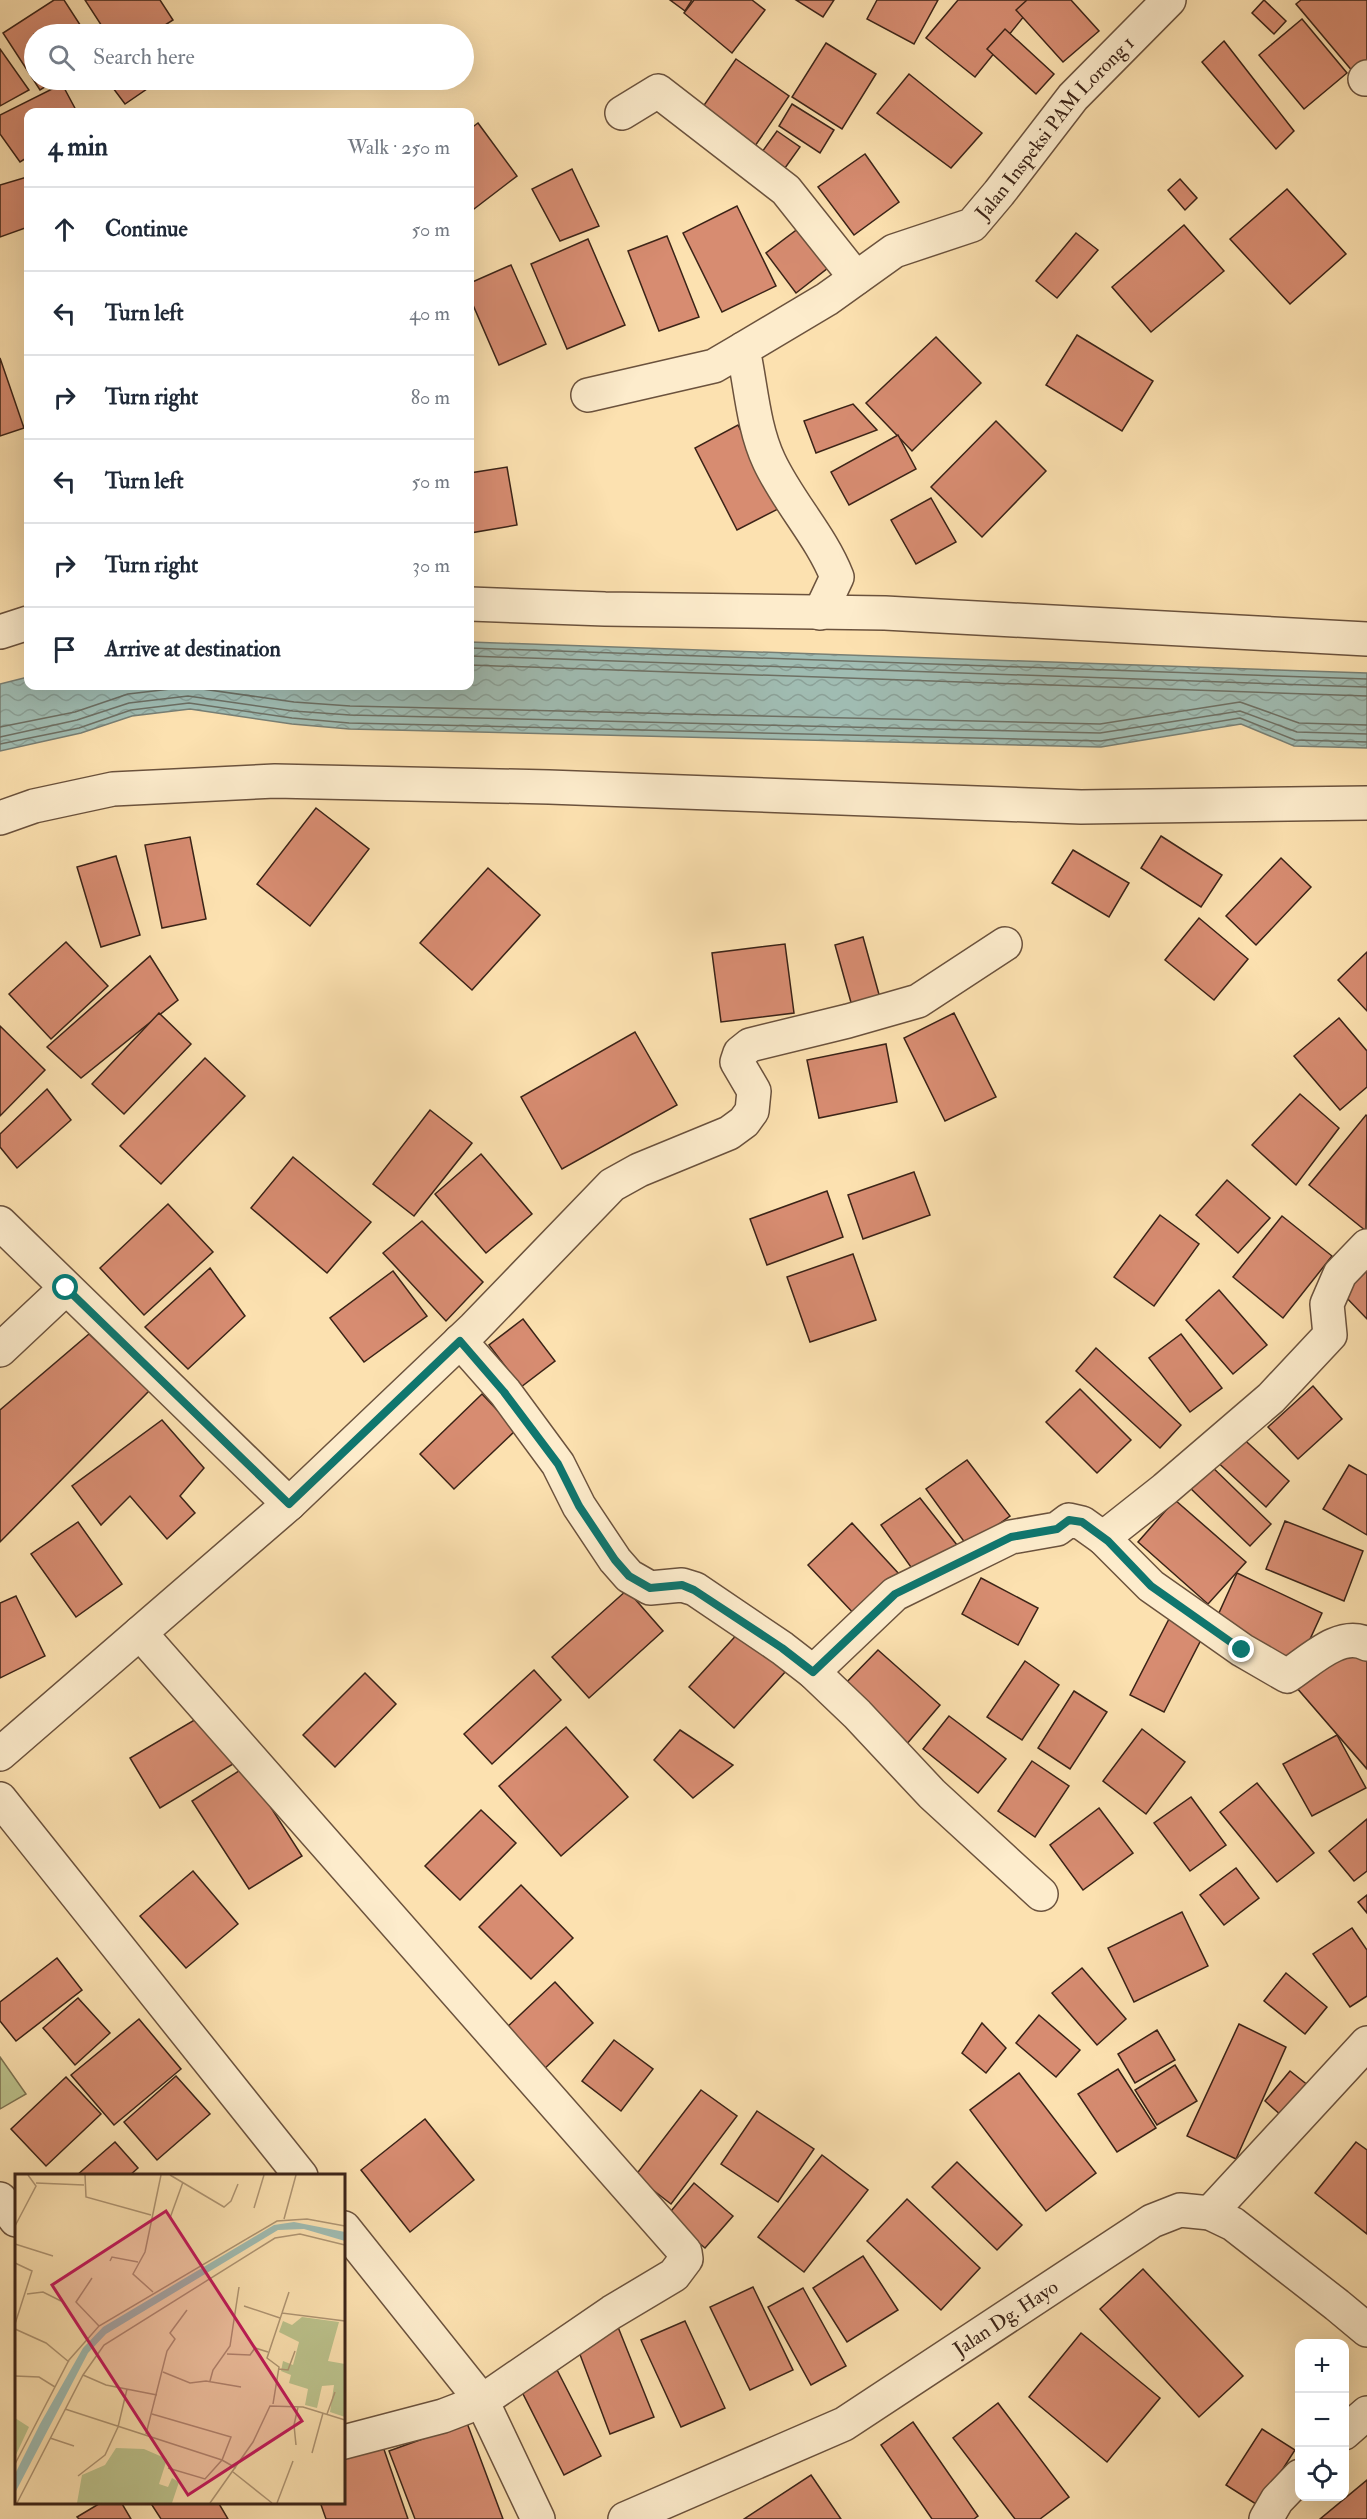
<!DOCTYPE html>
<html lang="en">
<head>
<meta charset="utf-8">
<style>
  body { margin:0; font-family:"IM FELL Double Pica",serif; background:#f2f2f3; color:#1f2937 }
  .controls { position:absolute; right:18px; bottom:18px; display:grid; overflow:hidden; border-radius:12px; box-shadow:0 6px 24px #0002 }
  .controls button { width:54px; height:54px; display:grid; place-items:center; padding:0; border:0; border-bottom:2px solid #e0e1e3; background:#fff; color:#1f2937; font:30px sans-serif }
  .stop { position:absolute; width:18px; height:18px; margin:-14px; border:4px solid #0f766e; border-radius:50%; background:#fff }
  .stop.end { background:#0f766e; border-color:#fff; box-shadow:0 2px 6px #0008 }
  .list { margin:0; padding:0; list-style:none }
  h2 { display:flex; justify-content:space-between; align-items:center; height:78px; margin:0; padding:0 24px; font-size:26px }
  h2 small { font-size:20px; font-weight:400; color:#747a83 }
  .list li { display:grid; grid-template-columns:39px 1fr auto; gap:18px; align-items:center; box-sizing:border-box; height:84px; padding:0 24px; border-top:2px solid #e0e1e3 }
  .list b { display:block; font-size:22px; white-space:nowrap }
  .list em { font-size:20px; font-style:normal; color:#747a83 }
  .icon { flex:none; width:33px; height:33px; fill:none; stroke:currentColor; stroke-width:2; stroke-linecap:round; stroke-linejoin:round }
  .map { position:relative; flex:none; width:1367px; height:2519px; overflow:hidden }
  .search { position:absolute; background:#fff; box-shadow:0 6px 24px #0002; left:24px; top:24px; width:450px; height:66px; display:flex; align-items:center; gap:15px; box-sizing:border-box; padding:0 21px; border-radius:33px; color:#747a83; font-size:22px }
  .panel { position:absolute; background:#fff; box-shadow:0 6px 24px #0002; left:24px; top:108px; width:450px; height:582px; border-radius:12px }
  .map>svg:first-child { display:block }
  .green { fill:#bcc38d; stroke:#7c7352; stroke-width:1.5 }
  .water { fill:url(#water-waves); stroke:#787f74; stroke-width:1.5 }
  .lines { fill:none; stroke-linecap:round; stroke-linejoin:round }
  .shore { stroke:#6e7064; stroke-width:1.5 }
  .building { fill:#d78c71; stroke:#3b2317; stroke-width:1.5 }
  .minor-casing { stroke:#6b523d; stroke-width:36 }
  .minor { stroke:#fdeccc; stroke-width:33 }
  .route { stroke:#0f766e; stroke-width:8 }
  .labels { text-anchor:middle; stroke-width:5; stroke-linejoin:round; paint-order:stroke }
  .street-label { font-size:20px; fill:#3b2317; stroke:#fdeccc }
  .inset-road { fill:none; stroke:#af9573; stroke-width:1.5 }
  .view { fill:#c2185b; fill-opacity:0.15; stroke:#c2185b; stroke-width:3 }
  .inset-edge { fill:none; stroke:#3b2317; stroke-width:3 }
</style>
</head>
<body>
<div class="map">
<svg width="1367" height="2519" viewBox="0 0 1367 2519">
  <defs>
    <pattern id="water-waves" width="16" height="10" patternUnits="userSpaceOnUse" patternTransform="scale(1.5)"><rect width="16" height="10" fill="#a0bcb2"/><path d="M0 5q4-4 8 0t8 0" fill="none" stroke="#8ba198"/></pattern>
  </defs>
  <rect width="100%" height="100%" fill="#fce1b0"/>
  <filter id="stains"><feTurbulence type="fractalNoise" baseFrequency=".00333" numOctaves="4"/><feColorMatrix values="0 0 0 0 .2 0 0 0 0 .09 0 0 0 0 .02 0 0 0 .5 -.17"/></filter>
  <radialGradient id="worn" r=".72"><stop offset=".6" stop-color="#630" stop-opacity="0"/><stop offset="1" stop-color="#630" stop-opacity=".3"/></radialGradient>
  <polygon class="green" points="0,2057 26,2094 0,2109"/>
  <polygon class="water" points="470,642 1367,673 1367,748 1294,746 1241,724 1101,747 349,729 292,724 190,709 132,716 81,733 0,751 0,684 28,677 28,686 470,686"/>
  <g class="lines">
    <g class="shore">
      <polyline points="470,648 1367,679"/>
      <polyline points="470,656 1367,687"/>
      <polyline points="470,665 1367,696"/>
      <polyline points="0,727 75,712 128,694 188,687 294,702 350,706 1100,724 1240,702 1299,723 1367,725"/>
      <polyline points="0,737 77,720 129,703 188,696 293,711 350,715 1100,733 1240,711 1297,732 1367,734"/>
      <polyline points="0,744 79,728 131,710 189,703 292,718 349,723 1101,741 1240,718 1295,740 1367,742"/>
    </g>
  </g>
  <g class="building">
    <polygon points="54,0 64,0 86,34 34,34 34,80 56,80 40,90 3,33"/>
    <polygon points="85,0 160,0 173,20 151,34 107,34"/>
    <polygon points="670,0 692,0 685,11"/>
    <polygon points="694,0 752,0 765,10 732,53 684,13"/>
    <polygon points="796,0 834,0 823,17"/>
    <polygon points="877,0 938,0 914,44 867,19"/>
    <polygon points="958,0 1037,0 975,77 926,38"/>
    <polygon points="1027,0 1071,0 1099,31 1063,62 1016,10"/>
    <polygon points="1264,0 1286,21 1274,34 1252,13"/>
    <polygon points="1301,0 1367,0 1367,73 1359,79 1296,4"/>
    <polygon points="1302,19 1347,73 1304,109 1259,55"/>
    <polygon points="1005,29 1054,74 1036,94 987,49"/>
    <polygon points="1224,41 1294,131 1276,149 1202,62"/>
    <polygon points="826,43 876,74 842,129 792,97"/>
    <polygon points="0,49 29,90 0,106"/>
    <polygon points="736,59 789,96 753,149 700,111"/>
    <polygon points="909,74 982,133 951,168 877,113"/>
    <polygon points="107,80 160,80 125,104"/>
    <polygon points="62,84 77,112 28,112 28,157 20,162 0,134 0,115"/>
    <polygon points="792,104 834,130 820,153 779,126"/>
    <polygon points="478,123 517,176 474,209 470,203 470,129"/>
    <polygon points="777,131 800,147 780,175 757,159"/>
    <polygon points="865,154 899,202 854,235 818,187"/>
    <polygon points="572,169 599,226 560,241 532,189"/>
    <polygon points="27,177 28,227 0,237 0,185"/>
    <polygon points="1180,179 1197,198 1185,210 1168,190"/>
    <polygon points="1287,189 1346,254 1290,304 1230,239"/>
    <polygon points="737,206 776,286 722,312 683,233"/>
    <polygon points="803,225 833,264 796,293 766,253"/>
    <polygon points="1184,225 1224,271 1151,332 1112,287"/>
    <polygon points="1076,233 1098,250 1057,298 1036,281"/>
    <polygon points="667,236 699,317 659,331 628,251"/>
    <polygon points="588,239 625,325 567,349 531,264"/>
    <polygon points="511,265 546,344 499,365 470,298 470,283"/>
    <polygon points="1077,335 1153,381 1122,431 1046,385"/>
    <polygon points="936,337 981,383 912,451 866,403"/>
    <polygon points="0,358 24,428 0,436"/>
    <polygon points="853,404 877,430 816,453 804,421"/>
    <polygon points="996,421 1046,471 982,537 931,487"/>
    <polygon points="738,425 780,508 737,530 695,448"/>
    <polygon points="898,435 916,469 849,505 831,472"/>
    <polygon points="507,467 517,525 470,533 470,473"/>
    <polygon points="931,498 956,542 916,564 891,520"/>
    <polygon points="316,808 369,849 310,926 257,884"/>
    <polygon points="1161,836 1222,875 1201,907 1141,868"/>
    <polygon points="190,837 206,919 162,928 145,845"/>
    <polygon points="1073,850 1129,883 1109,917 1052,883"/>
    <polygon points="116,856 140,935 101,947 77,867"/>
    <polygon points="1281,858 1311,887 1256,945 1226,916"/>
    <polygon points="488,868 540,915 472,990 420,943"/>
    <polygon points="1199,918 1248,959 1214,1000 1165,960"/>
    <polygon points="863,937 880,998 852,1006 835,945"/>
    <polygon points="66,942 108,986 51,1039 9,994"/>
    <polygon points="785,944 794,1013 721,1022 712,953"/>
    <polygon points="1367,952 1367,1011 1338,980"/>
    <polygon points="150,956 178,1000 81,1078 47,1047"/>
    <polygon points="159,1013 191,1044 124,1114 92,1084"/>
    <polygon points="954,1013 996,1097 945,1121 904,1038"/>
    <polygon points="1339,1018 1367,1051 1367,1087 1340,1110 1294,1056"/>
    <polygon points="0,1026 45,1070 0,1116"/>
    <polygon points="635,1032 677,1105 562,1169 521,1097"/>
    <polygon points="886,1044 897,1102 819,1118 807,1060"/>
    <polygon points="205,1058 245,1096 161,1184 120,1146"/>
    <polygon points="47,1089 71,1120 17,1168 0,1147 0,1134"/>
    <polygon points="1300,1094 1339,1128 1296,1185 1252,1145"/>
    <polygon points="430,1110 472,1143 414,1216 373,1184"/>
    <polygon points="1366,1115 1367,1116 1366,1231 1309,1185"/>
    <polygon points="481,1154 532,1214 486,1253 435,1194"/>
    <polygon points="293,1157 371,1222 327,1273 251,1208"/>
    <polygon points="914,1172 930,1215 863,1239 848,1195"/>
    <polygon points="1227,1180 1270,1218 1238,1253 1196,1215"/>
    <polygon points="827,1191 843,1237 767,1265 750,1219"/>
    <polygon points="168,1204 213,1252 144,1315 100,1268"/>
    <polygon points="1160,1215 1199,1244 1154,1306 1114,1277"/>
    <polygon points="1282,1216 1332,1256 1283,1318 1233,1277"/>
    <polygon points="422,1221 483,1282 446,1321 383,1253"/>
    <polygon points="853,1254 876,1320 810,1342 787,1277"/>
    <polygon points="210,1268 245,1316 188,1369 145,1327"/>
    <polygon points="1367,1269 1367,1319 1342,1293"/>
    <polygon points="393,1271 427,1316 364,1362 330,1318"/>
    <polygon points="1219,1290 1267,1345 1233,1374 1186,1320"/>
    <polygon points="523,1319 555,1361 521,1387 489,1345"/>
    <polygon points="89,1334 149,1391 0,1542 0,1410"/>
    <polygon points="1181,1334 1222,1388 1190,1412 1149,1358"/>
    <polygon points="1096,1348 1181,1425 1160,1448 1076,1371"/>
    <polygon points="1313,1386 1342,1419 1298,1459 1268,1427"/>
    <polygon points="1080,1389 1131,1440 1097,1473 1046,1422"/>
    <polygon points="482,1394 516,1430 454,1489 420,1454"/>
    <polygon points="162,1420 204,1468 180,1496 195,1513 167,1539 130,1496 101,1525 72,1486"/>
    <polygon points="1236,1432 1289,1481 1266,1507 1212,1457"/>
    <polygon points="967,1460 1010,1516 968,1547 926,1489"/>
    <polygon points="1207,1462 1271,1524 1250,1546 1186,1484"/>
    <polygon points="1349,1465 1367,1475 1367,1535 1323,1509"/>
    <polygon points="920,1498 957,1545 918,1577 881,1525"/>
    <polygon points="1175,1500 1246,1562 1208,1604 1138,1542"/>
    <polygon points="1285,1521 1363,1551 1344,1601 1266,1569"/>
    <polygon points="78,1522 122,1584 76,1617 31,1554"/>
    <polygon points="852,1523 900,1575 857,1617 808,1565"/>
    <polygon points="1237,1573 1322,1613 1299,1663 1214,1624"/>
    <polygon points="981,1578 1038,1608 1018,1645 962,1614"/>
    <polygon points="627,1590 663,1631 589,1698 552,1657"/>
    <polygon points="16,1596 45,1656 0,1678 0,1603"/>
    <polygon points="1170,1617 1204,1634 1164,1712 1130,1695"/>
    <polygon points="741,1630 786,1671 734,1728 689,1687"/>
    <polygon points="1340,1646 1367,1655 1367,1769 1296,1687"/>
    <polygon points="878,1650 940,1705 906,1745 841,1688"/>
    <polygon points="1025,1661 1059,1685 1022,1740 987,1717"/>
    <polygon points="534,1670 561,1700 492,1764 464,1734"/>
    <polygon points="365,1673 396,1704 335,1767 303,1735"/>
    <polygon points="1074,1691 1107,1712 1070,1769 1038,1748"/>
    <polygon points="208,1712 238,1761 160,1808 130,1758"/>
    <polygon points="949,1716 1006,1759 978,1793 923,1749"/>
    <polygon points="566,1727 628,1797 561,1856 499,1786"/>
    <polygon points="1142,1729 1185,1762 1146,1814 1103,1781"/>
    <polygon points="680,1730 733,1765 693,1798 654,1760"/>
    <polygon points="1337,1735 1366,1788 1312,1816 1283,1764"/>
    <polygon points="1032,1761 1069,1786 1035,1837 998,1811"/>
    <polygon points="245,1767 302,1856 249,1889 192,1801"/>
    <polygon points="1257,1783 1314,1853 1277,1882 1220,1812"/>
    <polygon points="1191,1797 1226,1845 1190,1871 1154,1823"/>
    <polygon points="1099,1808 1133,1853 1083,1890 1050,1845"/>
    <polygon points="481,1810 516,1843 460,1900 425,1866"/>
    <polygon points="1367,1819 1367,1871 1354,1881 1329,1851"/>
    <polygon points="1236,1868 1259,1898 1224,1925 1200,1895"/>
    <polygon points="193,1871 238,1924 186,1968 140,1916"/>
    <polygon points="521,1885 573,1938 531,1979 479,1927"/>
    <polygon points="1367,1895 1367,1913 1358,1902"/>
    <polygon points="1182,1912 1208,1966 1134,2002 1108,1948"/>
    <polygon points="1352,1928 1367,1950 1367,1996 1350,2007 1313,1954"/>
    <polygon points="57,1958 82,1990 16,2041 0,2021 0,2002"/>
    <polygon points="1082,1968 1126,2019 1097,2045 1052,1993"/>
    <polygon points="1286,1973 1327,2007 1305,2034 1264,2001"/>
    <polygon points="555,1982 593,2023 542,2071 504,2030"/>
    <polygon points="78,1998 110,2033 75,2065 43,2028"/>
    <polygon points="1039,2015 1080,2050 1056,2077 1016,2043"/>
    <polygon points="139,2019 181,2069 114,2125 71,2075"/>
    <polygon points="982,2023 1006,2048 986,2073 962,2053"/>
    <polygon points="1239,2024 1286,2047 1236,2159 1187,2136"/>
    <polygon points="1157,2030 1175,2060 1135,2083 1118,2054"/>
    <polygon points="614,2040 653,2069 621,2111 582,2081"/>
    <polygon points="1175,2065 1197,2101 1157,2125 1135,2090"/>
    <polygon points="1118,2069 1156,2128 1117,2152 1078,2094"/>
    <polygon points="1290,2071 1309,2086 1282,2116 1265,2101"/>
    <polygon points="1019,2073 1096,2173 1046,2211 970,2110"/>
    <polygon points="176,2076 210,2114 157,2160 124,2122"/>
    <polygon points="66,2077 101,2114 46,2166 11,2129"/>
    <polygon points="701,2090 737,2116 671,2204 635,2176"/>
    <polygon points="757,2111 814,2149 778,2202 721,2164"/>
    <polygon points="425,2119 474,2180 410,2232 361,2170"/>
    <polygon points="115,2142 138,2168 129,2176 76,2176"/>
    <polygon points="1356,2142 1367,2150 1367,2234 1315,2193"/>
    <polygon points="822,2155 868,2190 804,2272 758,2237"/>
    <polygon points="957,2162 1022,2225 997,2250 932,2187"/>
    <polygon points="694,2183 733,2216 705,2248 667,2216"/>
    <polygon points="907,2199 980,2268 941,2310 867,2241"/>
    <polygon points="863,2256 898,2310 847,2342 813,2288"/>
    <polygon points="1143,2269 1243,2376 1199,2417 1100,2309"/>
    <polygon points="753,2287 793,2370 750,2390 710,2307"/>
    <polygon points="803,2288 846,2366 811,2385 768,2307"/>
    <polygon points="685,2321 725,2408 681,2427 641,2340"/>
    <polygon points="618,2327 654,2417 610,2434 576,2344"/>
    <polygon points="1081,2333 1160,2398 1107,2462 1029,2397"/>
    <polygon points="554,2364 601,2456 564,2475 517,2382"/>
    <polygon points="998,2403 1069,2497 1040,2519 1015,2519 953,2438"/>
    <polygon points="913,2422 978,2516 974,2519 932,2519 881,2445"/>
    <polygon points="467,2423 503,2519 415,2519 389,2451"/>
    <polygon points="1262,2429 1295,2450 1259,2506 1226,2485"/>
    <polygon points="379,2435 408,2519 326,2519 320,2502 344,2502 344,2448"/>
    <polygon points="811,2475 841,2519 744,2519"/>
    <polygon points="1367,2480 1367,2519 1320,2519"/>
    <polygon points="102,2502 121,2502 131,2519 79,2519 77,2517"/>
    <polygon points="150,2502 218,2502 228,2519 161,2519"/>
  </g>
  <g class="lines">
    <defs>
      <g id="minor">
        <polyline points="1365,79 1367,77"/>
        <polyline points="622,113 658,91 786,190 856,278"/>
        <polyline points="588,395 714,366 743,349"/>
        <polyline points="470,604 605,609 885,613 1367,639"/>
        <path id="s1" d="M820,613L837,577C821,536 788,502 769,461C753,427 751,386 743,349L827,299L894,251L972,225L999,193L1073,97L1169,0"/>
        <polyline points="0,632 28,623"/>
        <polyline points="0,818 34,806 113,789 275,781 549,787 1081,807 1367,803"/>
        <polyline points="0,1223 289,1504"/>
        <polyline points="460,1341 505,1392 558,1464 579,1506 615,1560 629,1576 650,1588 682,1585 695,1589 782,1648 813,1672 857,1714 932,1794 1041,1894"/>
        <polyline points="0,1350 66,1288"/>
        <path d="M1103,1538L1151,1586L1242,1650L1287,1676C1309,1662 1340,1630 1367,1644"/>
        <polyline points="140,1633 685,2252 686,2259 674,2275 612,2312 482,2401 443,2416 344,2442"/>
        <polyline points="813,1672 895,1594 1011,1537 1057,1529 1069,1520 1082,1523 1103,1538 1165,1489 1271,1398 1330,1335 1327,1304 1340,1274 1367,1246"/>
        <polyline points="0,1754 289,1504 474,1328 612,1185 639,1170 729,1133 744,1122 752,1111 754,1091 737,1062 740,1053 750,1045 848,1021 918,1001 1005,944"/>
        <polyline points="0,1799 301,2176"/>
        <polyline points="0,2199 16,2220"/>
        <polyline points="1210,2213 1367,2043"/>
        <polyline points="344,2228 482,2401 538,2519"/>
        <polyline points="1344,2433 1367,2413"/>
        <path id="s2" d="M625,2519L844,2424L1152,2221L1180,2210L1210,2213L1233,2224L1337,2305L1367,2330"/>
        <polyline points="1266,2519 1277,2500 1300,2476"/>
      </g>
    </defs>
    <use href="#minor" class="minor-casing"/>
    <use href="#minor" class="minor"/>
  </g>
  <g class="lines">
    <polyline class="route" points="66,1288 289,1504 460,1341 504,1392 558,1464 579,1506 615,1560 629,1576 650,1588 682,1585 694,1590 782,1648 813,1672 895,1594 1011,1537 1057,1529 1069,1520 1082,1522 1108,1541 1151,1586 1242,1650"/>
  </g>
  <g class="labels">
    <g class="street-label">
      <text dy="7" stroke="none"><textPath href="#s1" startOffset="680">Jalan Inspeksi PAM Lorong 1</textPath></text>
      <text dy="7" stroke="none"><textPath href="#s2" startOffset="432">Jalan Dg. Hayo</textPath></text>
    </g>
  </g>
  <g transform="translate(15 2174)">
    <rect width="330" height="330" fill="#fce1b0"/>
    <path d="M287,143L324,148L313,187L330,190V243L315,238L319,211L307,212L302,234L290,231L293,215L274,209L276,201L266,197L268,187L278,191L284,168L264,158L268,147L277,151ZM0,244L14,253L0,283ZM101,274L129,275L152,285L144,310L153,313L157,304L164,308L157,329H62L67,301L90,291Z" fill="#bcc38d"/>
    <path d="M279,48L330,58V67L289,55L263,56L91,160L73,179L0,319V300L25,250L68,174L88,153L259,51Z" fill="#a0bcb2"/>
    <path class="inset-road" d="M70,1L71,23L136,41M155,1L209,33L216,27L223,10M21,9L69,11M239,34L249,1M155,44L168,8M269,45L281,1M0,52L21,12L13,1M0,70L38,82M95,87L97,83L123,88M0,89L17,97L0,150M77,104L61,128L84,152M138,118L118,100L130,78L146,1M12,120L28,118L46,127M229,132L265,144M267,139L274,118M0,155L31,169L54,188M212,180L235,181L240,174L253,178M264,195L273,196L280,177M148,198L175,209L191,207L226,213M68,201L91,211L142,221M0,202L24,203L40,213M195,207L198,196L215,172L224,113M258,230L264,193L252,184L267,139L330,147M50,235L207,286L221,294M137,240L216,263L207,286L190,305L153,294M312,240L320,218M131,260L152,177L160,165L155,159L172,136M35,264L59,272M281,271L279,251L283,233M297,279L308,239M0,290L54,186L84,152L262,47L292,45L330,52M218,298L257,329M63,302L90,281L103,253L112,215M2,329L68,201L89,171L260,64L285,60L330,71M195,329L238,268L255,232L288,233L330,246M262,329L278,287"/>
    <path class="view" d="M151,37L287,247L173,321L37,111Z"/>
    <rect width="330" height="330" class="inset-edge"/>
  </g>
  <rect width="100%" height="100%" filter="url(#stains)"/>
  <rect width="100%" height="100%" fill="url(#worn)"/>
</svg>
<div class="controls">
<button>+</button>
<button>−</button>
<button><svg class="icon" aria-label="locate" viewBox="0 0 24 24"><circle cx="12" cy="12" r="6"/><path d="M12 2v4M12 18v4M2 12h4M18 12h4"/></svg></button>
</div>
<div class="stop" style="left:66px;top:1288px"></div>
<div class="stop end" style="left:1242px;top:1650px"></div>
<div class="search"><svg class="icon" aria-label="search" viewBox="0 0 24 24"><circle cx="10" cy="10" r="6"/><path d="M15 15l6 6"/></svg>Search here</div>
<section class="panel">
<h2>4 min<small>Walk · 250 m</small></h2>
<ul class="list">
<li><svg class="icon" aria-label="ahead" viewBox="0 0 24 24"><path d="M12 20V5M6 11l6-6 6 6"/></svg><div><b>Continue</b></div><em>50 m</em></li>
<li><svg class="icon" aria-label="left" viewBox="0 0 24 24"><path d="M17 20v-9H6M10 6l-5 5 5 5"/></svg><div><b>Turn left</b></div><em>40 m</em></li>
<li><svg class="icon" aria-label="right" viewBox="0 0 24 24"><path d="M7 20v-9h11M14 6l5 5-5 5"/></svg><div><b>Turn right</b></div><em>80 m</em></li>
<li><svg class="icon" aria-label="left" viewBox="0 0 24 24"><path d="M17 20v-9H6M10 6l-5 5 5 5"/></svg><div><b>Turn left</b></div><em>50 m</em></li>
<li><svg class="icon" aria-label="right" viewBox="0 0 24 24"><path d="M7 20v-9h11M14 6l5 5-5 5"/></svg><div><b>Turn right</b></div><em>30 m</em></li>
<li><svg class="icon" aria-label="arrive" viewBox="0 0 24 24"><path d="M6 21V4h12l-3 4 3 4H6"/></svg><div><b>Arrive at destination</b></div></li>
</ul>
</section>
</div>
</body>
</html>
